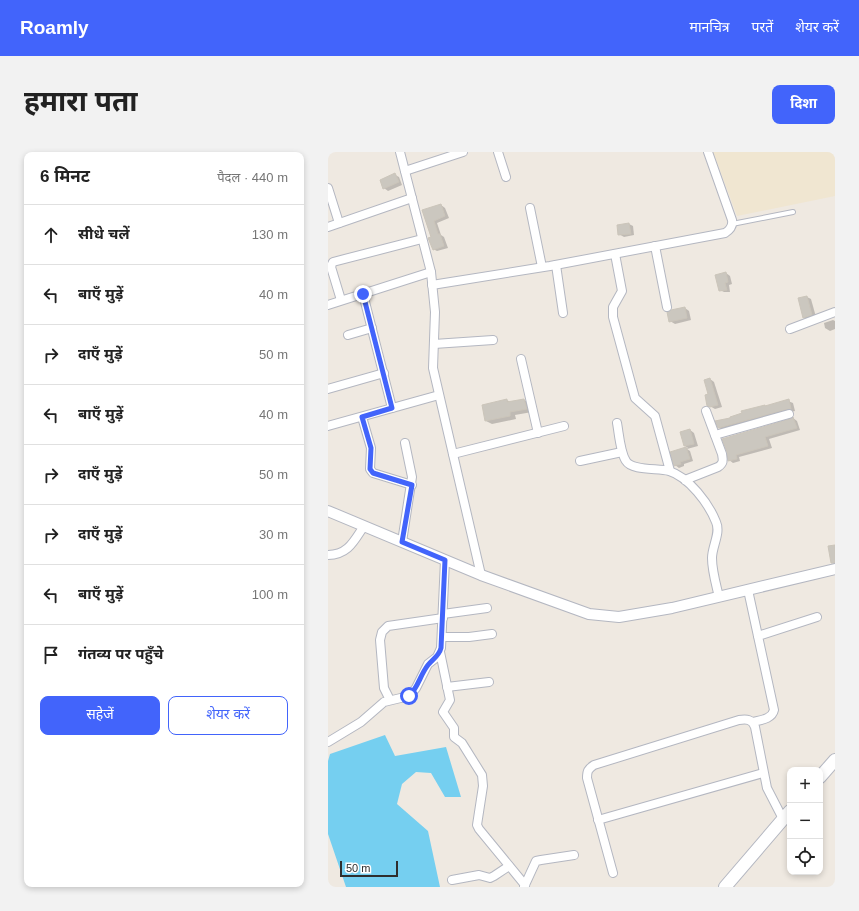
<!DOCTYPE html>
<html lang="hi">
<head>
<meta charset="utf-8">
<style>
  body { margin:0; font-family:Arial,"Noto Sans Devanagari",sans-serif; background:#f2f2f2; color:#222 }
  .controls { position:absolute; right:12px; bottom:12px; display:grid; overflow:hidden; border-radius:8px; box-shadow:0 2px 6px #0003 }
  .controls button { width:36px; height:36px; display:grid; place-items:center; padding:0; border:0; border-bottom:1px solid #e0e0e0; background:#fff; color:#222; font:20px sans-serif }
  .scale { position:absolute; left:12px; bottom:10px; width:58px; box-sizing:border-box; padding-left:4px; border:2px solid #2e2e2e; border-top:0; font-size:11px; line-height:14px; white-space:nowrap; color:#2e2e2e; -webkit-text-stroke:3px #fff; paint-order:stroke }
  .stop { position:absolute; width:12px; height:12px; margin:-9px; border:3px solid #4264fb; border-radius:50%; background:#fff }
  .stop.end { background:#4264fb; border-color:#fff; box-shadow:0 1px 4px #0008 }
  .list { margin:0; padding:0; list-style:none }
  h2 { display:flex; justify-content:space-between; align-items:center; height:52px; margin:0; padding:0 16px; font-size:17px }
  h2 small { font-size:13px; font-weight:400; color:#767676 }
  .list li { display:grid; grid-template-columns:26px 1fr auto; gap:12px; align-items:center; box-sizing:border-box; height:60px; padding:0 16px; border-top:1px solid #e0e0e0 }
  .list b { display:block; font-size:15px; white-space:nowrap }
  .list em { font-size:13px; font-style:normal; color:#767676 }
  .actions { display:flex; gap:8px; padding:12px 16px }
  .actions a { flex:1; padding:9px 0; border:1px solid #4264fb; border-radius:8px; text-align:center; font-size:14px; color:#4264fb }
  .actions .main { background:#4264fb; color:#fff }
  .icon { flex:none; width:22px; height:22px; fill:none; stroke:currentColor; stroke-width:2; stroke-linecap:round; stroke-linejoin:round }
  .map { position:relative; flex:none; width:507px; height:735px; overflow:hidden; border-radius:8px }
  header { display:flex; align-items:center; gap:24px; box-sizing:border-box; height:56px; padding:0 20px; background:#4264fb; color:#fff }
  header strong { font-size:19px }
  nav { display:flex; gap:22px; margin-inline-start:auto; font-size:14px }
  .intro { display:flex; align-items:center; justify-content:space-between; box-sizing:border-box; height:96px; padding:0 24px }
  h1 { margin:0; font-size:28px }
  .button { padding:10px 18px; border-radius:8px; background:#4264fb; color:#fff; font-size:14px; font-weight:700 }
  main { display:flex; gap:24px; padding:0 24px }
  aside { flex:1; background:#fff; border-radius:8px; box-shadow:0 2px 6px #0003 }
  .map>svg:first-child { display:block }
  .education { fill:#f0e6d1 }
  .water { fill:#75cff0 }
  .shadow { fill:#0003 }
  .building { fill:#cbc7bf; stroke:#cbc5ba }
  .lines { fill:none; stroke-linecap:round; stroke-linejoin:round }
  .service-casing { stroke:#b4b7c1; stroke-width:6 }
  .minor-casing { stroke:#b4b7c1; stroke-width:10 }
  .tertiary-casing { stroke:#b4b7c1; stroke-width:12 }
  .secondary-casing { stroke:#b4b7c1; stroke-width:14 }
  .service { stroke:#fff; stroke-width:4 }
  .minor { stroke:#fff; stroke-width:8 }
  .tertiary { stroke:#fff; stroke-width:10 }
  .secondary { stroke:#fff; stroke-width:12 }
  .route { stroke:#4264fb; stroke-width:5 }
</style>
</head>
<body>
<header>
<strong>Roamly</strong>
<nav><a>मानचित्र</a><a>परतें</a><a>शेयर करें</a></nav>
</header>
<div class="intro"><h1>हमारा पता</h1><a class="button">दिशा</a></div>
<main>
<aside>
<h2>6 मिनट<small>पैदल · 440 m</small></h2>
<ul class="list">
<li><svg class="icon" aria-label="ahead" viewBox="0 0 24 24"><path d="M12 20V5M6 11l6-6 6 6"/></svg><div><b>सीधे चलें</b></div><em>130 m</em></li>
<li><svg class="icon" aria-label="left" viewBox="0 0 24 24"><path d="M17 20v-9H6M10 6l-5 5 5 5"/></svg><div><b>बाएँ मुड़ें</b></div><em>40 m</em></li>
<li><svg class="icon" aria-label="right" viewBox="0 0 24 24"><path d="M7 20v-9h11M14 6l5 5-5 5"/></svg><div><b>दाएँ मुड़ें</b></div><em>50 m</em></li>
<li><svg class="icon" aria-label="left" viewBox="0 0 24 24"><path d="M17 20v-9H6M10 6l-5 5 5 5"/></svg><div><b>बाएँ मुड़ें</b></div><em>40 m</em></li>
<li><svg class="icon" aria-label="right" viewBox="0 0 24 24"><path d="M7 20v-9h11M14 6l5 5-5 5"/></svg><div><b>दाएँ मुड़ें</b></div><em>50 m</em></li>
<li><svg class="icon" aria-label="right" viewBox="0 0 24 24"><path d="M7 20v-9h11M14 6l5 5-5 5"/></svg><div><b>दाएँ मुड़ें</b></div><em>30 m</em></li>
<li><svg class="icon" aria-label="left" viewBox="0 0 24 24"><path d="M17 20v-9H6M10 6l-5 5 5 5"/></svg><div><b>बाएँ मुड़ें</b></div><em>100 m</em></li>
<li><svg class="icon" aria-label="arrive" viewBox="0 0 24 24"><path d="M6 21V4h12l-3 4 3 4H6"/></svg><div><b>गंतव्य पर पहुँचे</b></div></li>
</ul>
<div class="actions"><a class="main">सहेजें</a><a>शेयर करें</a></div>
</aside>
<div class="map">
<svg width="507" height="735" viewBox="0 0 507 735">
  <rect width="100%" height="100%" fill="#efe9e1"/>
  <polygon class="education" points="385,0 507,0 507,44 409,64"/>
  <polygon class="water" points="57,583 67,604 118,595 133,645 117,645 103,621 88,620 74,632 69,652 100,679 112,735 18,735 0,682 0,609 2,602"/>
  <g class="shadow">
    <polygon points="67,23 71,25 74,33 60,39 56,36"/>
    <polygon points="113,53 117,56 121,66 109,71 113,83 116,85 120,96 109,99 105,97 104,86 95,59"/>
    <polygon points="301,72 305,74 306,83 296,85 291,82"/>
    <polygon points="398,121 402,124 404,132 401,133 402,140 396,140 392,138"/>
    <polygon points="479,145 483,147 488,165 480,168 476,165"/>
    <polygon points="357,156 361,159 363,168 347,172 342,169"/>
    <polygon points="505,168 507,169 507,177 502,179 497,176 496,171"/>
    <polygon points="382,227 386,230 394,255 387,257 380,253"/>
    <polygon points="179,248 182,250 196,248 202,251 204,260 187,263 188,267 164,272 158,269"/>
    <polygon points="460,249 465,251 467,259 395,278 391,276 403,266 437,254 439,255"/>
    <polygon points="465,266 469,269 472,278 441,287 444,296 411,305 412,309 405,311 401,308 400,300"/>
    <polygon points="362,278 366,281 370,294 359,297 362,299 365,309 356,312 356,314 351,316 347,313 344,300 360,296 357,294"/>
  </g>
  <g class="building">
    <polygon points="67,21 71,30 55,37 52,28"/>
    <polygon points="113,52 117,64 106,69 110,82 112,82 116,94 105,98 100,86 103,85 94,58"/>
    <polygon points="301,71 303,82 290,83 289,73"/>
    <polygon points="398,120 400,130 397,131 399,138 391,139 387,123"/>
    <polygon points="479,144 484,163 475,166 470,146"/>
    <polygon points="357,155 359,166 341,170 339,160 343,158"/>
    <polygon points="382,226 390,253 382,255 379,254 377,243 380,242 376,228"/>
    <polygon points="179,247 179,250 196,247 199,257 182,260 182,264 157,269 154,253"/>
    <polygon points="461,247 463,257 460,257 390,276 387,269 402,266 402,265 414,261 413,259 437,253 437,254"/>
    <polygon points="465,265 469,276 437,285 440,294 408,303 409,307 400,309 399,300 394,287 462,267"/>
    <polygon points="362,277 366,292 356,294 352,280"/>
    <polygon points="358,295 362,307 352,310 353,312 346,314 342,300"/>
    <polygon points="507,393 507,411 503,411 500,394"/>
  </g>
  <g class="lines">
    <defs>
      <polyline id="service" points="404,72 465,60"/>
      <g id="minor">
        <polyline points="72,0 103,120 107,160 105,216 153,423"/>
        <polyline points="170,0 178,25"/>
        <polyline points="77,19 135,0"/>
        <polyline points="0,36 11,71"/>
        <polyline points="202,56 214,115"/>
        <polyline points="0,75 84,46"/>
        <polyline points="327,94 339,155"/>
        <polyline points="287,102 294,139 285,155 285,165 307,246 327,264 342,319"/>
        <polyline points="228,113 235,161"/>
        <path d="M104,133L222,114L397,81C402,78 405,74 404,68L380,0"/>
        <polyline points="35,142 64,256"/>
        <polyline points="13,148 3,115 4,112 5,110 94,87"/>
        <polyline points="0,153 103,120"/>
        <polyline points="462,177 507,160"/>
        <polyline points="20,183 44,176"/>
        <polyline points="106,192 165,188"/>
        <polyline points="193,207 210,281"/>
        <polyline points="0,237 56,221"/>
        <polyline points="34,265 43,296 42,317 45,321 84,333"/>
        <path d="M289,271C291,281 292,300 298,309C304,319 330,316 341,319C361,325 381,352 388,370C393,381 384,394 384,406C384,419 388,432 391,445"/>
        <polyline points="0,274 111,243"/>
        <polyline points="387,283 461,262"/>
        <polyline points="125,302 236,274"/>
        <polyline points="252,309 294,300"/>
        <path d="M357,328L390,315C396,311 395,308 394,302L378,259"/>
        <polyline points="74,390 84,325 77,291"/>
        <path d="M0,403C20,403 26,389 36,374"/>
        <path d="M420,438L446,558C444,567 433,568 425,570"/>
        <polyline points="115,462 159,456"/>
        <polyline points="430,484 489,465"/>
        <polyline points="114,485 141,485 164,482"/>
        <polyline points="112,500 122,548 115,560 126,576 126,585 134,591 154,623 155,634 149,673 151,677 197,733"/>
        <polyline points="119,535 161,530"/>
        <polyline points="62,548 56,536 52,488 54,480 60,474 115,466"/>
        <polyline points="0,590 33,570 56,550 81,544 88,536 100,512 109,505 113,496 117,408"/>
        <polyline points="270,668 435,621"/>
        <path d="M285,721L259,626C259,619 260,617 266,613L411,568C419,567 424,567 427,575L439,636L455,667"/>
        <polyline points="124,728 151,723 162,726 166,724 181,714"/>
        <polyline points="196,735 208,709 213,708 246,703"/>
      </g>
      <polyline id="tertiary" points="0,359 153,423 261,462 291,465 344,456 507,417"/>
      <g id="secondary">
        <polyline points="492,625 507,608"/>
        <polyline points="397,735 462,659"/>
      </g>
    </defs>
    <use href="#service" class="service-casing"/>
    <use href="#minor" class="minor-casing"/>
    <use href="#tertiary" class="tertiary-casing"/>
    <use href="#secondary" class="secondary-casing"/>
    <use href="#service" class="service"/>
    <use href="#minor" class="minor"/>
    <use href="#tertiary" class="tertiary"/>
    <use href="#secondary" class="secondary"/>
  </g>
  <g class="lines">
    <path class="route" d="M35,142L64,256L34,265L43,296L42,317L45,321L84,333L74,390L117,408L113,496C111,504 105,507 100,513C92,523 90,536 81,544"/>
  </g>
</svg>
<div class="controls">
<button>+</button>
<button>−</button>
<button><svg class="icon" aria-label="locate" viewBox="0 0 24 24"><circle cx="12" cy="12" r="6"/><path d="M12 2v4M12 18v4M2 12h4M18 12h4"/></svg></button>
</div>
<div class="scale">50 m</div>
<div class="stop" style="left:81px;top:544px"></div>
<div class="stop end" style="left:35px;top:142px"></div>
</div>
</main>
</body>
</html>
